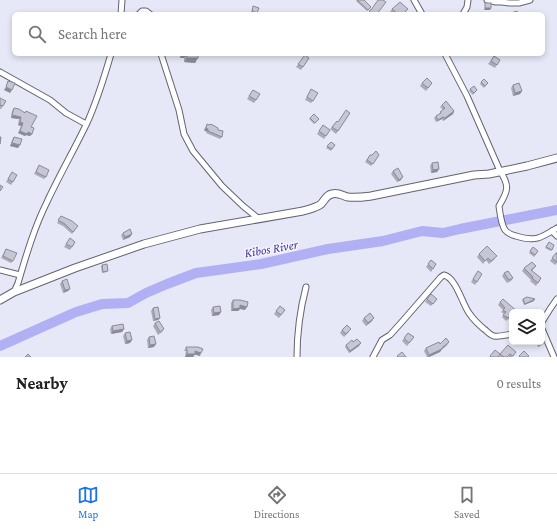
<!DOCTYPE html>
<html lang="en">
<head>
<meta charset="utf-8">
<style>
  body { margin:0; font-family:"Crimson Pro",serif; background:#f6f6f6; color:#202124 }
  .controls { position:absolute; right:12px; bottom:12px; display:grid; overflow:hidden; border-radius:6px; box-shadow:0 2px 6px #0003 }
  .controls button { width:36px; height:36px; display:grid; place-items:center; padding:0; border:0; border-bottom:1px solid #e0e0e0; background:#fff; color:#202124; font:20px sans-serif }
  .list { margin:0; padding:0; list-style:none }
  h2 { display:flex; justify-content:space-between; align-items:center; height:52px; margin:0; padding:0 16px; font-size:17px }
  h2 small { font-size:13px; font-weight:400; color:#757577 }
  .icon { flex:none; width:22px; height:22px; fill:none; stroke:currentColor; stroke-width:2; stroke-linecap:round; stroke-linejoin:round }
  .map { position:relative; flex:none; width:557px; height:357px; overflow:hidden }
  .search { position:absolute; background:#fff; box-shadow:0 2px 6px #0003; left:12px; right:12px; top:12px; height:44px; display:flex; align-items:center; gap:10px; box-sizing:border-box; padding:0 14px; border-radius:6px; color:#757577; font-size:15px }
  .sheet { height:116px; background:#fff }
  nav { display:flex; justify-content:space-around; align-items:center; box-sizing:border-box; height:56px; border-top:1px solid #e0e0e0; background:#fff; font-size:11px; color:#757577 }
  nav a { display:grid; justify-items:center; gap:2px }
  nav .on { color:#1a73e8 }
  .map>svg:first-child { display:block }
  .lines { fill:none; stroke-linecap:round; stroke-linejoin:round }
  .river { stroke:#b1b0f5; stroke-width:10 }
  .minor-casing { stroke:#636371; stroke-width:7 }
  .secondary-casing { stroke:#636371; stroke-width:9 }
  .minor { stroke:#fff; stroke-width:5 }
  .secondary { stroke:#fff; stroke-width:7 }
  .wall { fill:#aaaab8 }
  .shaded-wall { fill:#8b8b96 }
  .building { fill:#c6c6d6; stroke:#8b8b96 }
  .labels { text-anchor:middle; stroke-width:3; stroke-linejoin:round; paint-order:stroke }
  .water-label { font-size:13px; font-style:italic; fill:#443697; stroke:#f5f5ff }
</style>
</head>
<body>
<div class="map">
<svg width="557" height="357" viewBox="0 0 557 357">
  <rect width="100%" height="100%" fill="#e6e7f7"/>
  <g class="lines">
    <polyline class="river" points="0,346 76,312 102,304 128,303 146,293 167,284 196,273 261,264 328,249 383,241 422,231 443,233 460,229 557,210"/>
    <defs>
      <g id="minor">
        <polyline points="414,0 422,14"/>
        <polyline points="487,0 496,2 502,2 509,3 519,3 530,0"/>
        <polyline points="121,14 122,0"/>
        <polyline points="139,14 142,11 146,11 150,14"/>
        <polyline points="463,14 467,7 468,0"/>
        <polyline points="161,54 179,110 184,134 193,151 222,186 243,206 259,219"/>
        <path d="M445,54L467,96L500,171C510,186 508,191 499,206C500,213 501,224 505,230C508,234 512,235 516,236C535,242 541,238 557,228"/>
        <polyline points="0,72 50,100 66,113 86,124"/>
        <polyline points="552,231 557,236"/>
        <polyline points="0,270 20,275"/>
        <path d="M14,292L18,283C26,256 34,228 47,202C59,176 74,150 87,123C97,101 104,78 111,54"/>
        <polyline points="542,322 550,309 557,299"/>
        <polyline points="542,329 554,357"/>
        <path d="M297,357C297,333 300,310 306,287"/>
        <path d="M373,357L382,340L390,335L400,324L441,277L444,275C456,278 462,303 469,313C473,319 478,324 484,329C487,331 490,335 494,336C499,337 506,335 512,334"/>
      </g>
      <path id="secondary" d="M0,300L14,292L75,268L144,244L200,229L303,211C309,209 316,208 321,204C325,200 326,195 332,194C338,192 343,196 348,197C356,198 363,197 371,196L474,175L489,174L527,166L557,158"/>
    </defs>
    <use href="#minor" class="minor-casing"/>
    <use href="#secondary" class="secondary-casing"/>
    <use href="#minor" class="minor"/>
    <use href="#secondary" class="secondary"/>
  </g>
  <g class="wall">
    <polygon points="357,0 371,7 367,11 356,1"/>
    <polygon points="392,9 404,14 392,14 390,12"/>
    <polygon points="180,54 198,54 195,63 184,62 184,58 180,58"/>
    <polygon points="305,55 309,58 301,70 296,67"/>
    <polygon points="494,56 500,60 495,68 488,64"/>
    <polygon points="481,82 488,83 484,88 480,84"/>
    <polygon points="422,83 432,83 426,91 420,86"/>
    <polygon points="513,85 522,91 520,94 513,96 511,88"/>
    <polygon points="311,89 313,101 311,103 305,100"/>
    <polygon points="470,89 477,90 473,95 469,91"/>
    <polygon points="253,90 260,94 254,103 247,99"/>
    <polygon points="0,98 3,106 1,109 0,109"/>
    <polygon points="442,105 454,111 453,114 443,121 442,119 436,122 434,118 436,116 439,114 443,110 440,107"/>
    <polygon points="14,108 31,127 32,134 30,136 26,135 25,136 18,133 21,126 18,125 19,119 11,118 12,111"/>
    <polygon points="350,113 336,134 330,129 337,121 338,122"/>
    <polygon points="310,118 319,119 314,124 309,119"/>
    <polygon points="207,124 218,130 222,137 220,139 206,133 207,132 204,130"/>
    <polygon points="323,125 330,130 324,139 317,134"/>
    <polygon points="14,137 18,148 10,146 12,140"/>
    <polygon points="331,142 335,145 331,151 326,148"/>
    <polygon points="370,155 379,155 371,166 365,162"/>
    <polygon points="432,163 439,169 437,172 431,173 430,166"/>
    <polygon points="39,165 46,177 44,179 34,174"/>
    <polygon points="393,171 401,180 397,182 391,174"/>
    <polygon points="12,172 13,182 11,185 6,182"/>
    <polygon points="61,216 76,229 72,234 63,226 57,223"/>
    <polygon points="123,233 132,234 130,237 123,240 121,235"/>
    <polygon points="70,238 75,242 70,250 64,247"/>
    <polygon points="549,242 552,250 551,251 545,248"/>
    <polygon points="533,247 538,251 534,257 529,253"/>
    <polygon points="6,249 13,261 11,263 1,258"/>
    <polygon points="556,253 557,263 555,265 550,261"/>
    <polygon points="479,254 495,259 489,264 486,260 483,264 477,257"/>
    <polygon points="431,260 436,264 431,272 426,267"/>
    <polygon points="102,265 107,272 102,273 101,266"/>
    <polygon points="536,266 532,271 541,278 536,286 530,281 531,280 522,271 524,268"/>
    <polygon points="478,271 482,274 475,285 471,282"/>
    <polygon points="504,273 513,278 511,281 507,283 502,276"/>
    <polygon points="62,281 68,291 63,293 60,284"/>
    <polygon points="427,299 437,299 431,306 425,302"/>
    <polygon points="523,299 534,301 524,305 522,300"/>
    <polygon points="233,300 245,310 240,309 238,311 231,311 231,303"/>
    <polygon points="500,302 512,312 512,320 511,322 508,319 506,321 502,317 504,314 501,312 503,310 498,305"/>
    <polygon points="280,306 285,310 279,318 274,314"/>
    <polygon points="213,307 221,312 219,315 212,316 211,310"/>
    <polygon points="153,308 160,318 158,320 153,321 151,311"/>
    <polygon points="364,318 372,321 366,326 362,321"/>
    <polygon points="155,323 164,329 162,332 158,335 153,326"/>
    <polygon points="112,326 124,329 122,332 111,334 110,329"/>
    <polygon points="342,330 349,332 344,337 340,333"/>
    <polygon points="125,333 132,340 130,343 125,344 123,336"/>
    <polygon points="408,333 414,337 407,346 402,341"/>
    <polygon points="149,337 154,347 148,348 147,340"/>
    <polygon points="353,342 359,346 349,353 345,347 346,345"/>
    <polygon points="536,342 542,342 543,344 538,347"/>
    <polygon points="440,344 447,345 442,349 440,352 429,357 427,357 424,351 426,348"/>
    <polygon points="186,347 200,356 195,354 193,357 185,357 186,351 184,351"/>
    <polygon points="516,352 512,357 509,357 508,356 507,357 499,357 500,354"/>
  </g>
  <g class="shaded-wall">
    <polygon points="485,8 491,8 490,10 484,10"/>
    <polygon points="252,11 257,13 256,14 251,12"/>
    <polygon points="183,54 187,54 184,58 180,58"/>
    <polygon points="187,58 198,58 195,63 184,62"/>
    <polygon points="6,87 12,90 10,93 4,90"/>
    <polygon points="522,91 520,94 513,96 515,93"/>
    <polygon points="454,111 453,114 443,121 445,118"/>
    <polygon points="12,115 21,117 19,119 11,118"/>
    <polygon points="443,117 442,119 436,122 438,120"/>
    <polygon points="20,122 23,123 21,126 18,125"/>
    <polygon points="206,128 208,129 207,132 204,130"/>
    <polygon points="20,131 28,132 32,134 30,136 26,135 25,136 18,133"/>
    <polygon points="12,143 20,145 18,148 10,146"/>
    <polygon points="439,169 437,172 431,173 433,170"/>
    <polygon points="403,177 401,180 397,182 399,180"/>
    <polygon points="132,234 130,237 123,240 125,237"/>
    <polygon points="70,289 68,291 63,293 65,290"/>
    <polygon points="535,299 534,301 524,305 525,304"/>
    <polygon points="240,305 247,307 245,310 240,309 238,311 231,311 233,309"/>
    <polygon points="221,312 219,315 212,316 214,313"/>
    <polygon points="160,318 158,320 153,321 155,319"/>
    <polygon points="374,318 372,321 366,326 368,323"/>
    <polygon points="124,329 122,332 111,334 113,331"/>
    <polygon points="132,340 130,343 125,344 127,341"/>
    <polygon points="449,342 447,345 441,350 442,349 440,352 429,357 428,357 429,355 442,348"/>
    <polygon points="545,342 543,344 538,347 540,344"/>
    <polygon points="361,343 359,346 349,353 350,351"/>
    <polygon points="156,344 154,347 148,348 150,345"/>
    <polygon points="195,351 201,353 200,356 193,354"/>
    <polygon points="187,354 195,354 193,357 185,357"/>
  </g>
  <g class="building">
    <polygon points="357,0 364,0 371,7 368,10"/>
    <polygon points="378,0 383,0 386,2 377,14 369,14 370,10 371,10"/>
    <polygon points="400,2 408,9 403,14 398,14 392,9"/>
    <rect x="485" y="3" width="6" height="5"/>
    <polygon points="253,6 259,8 257,13 252,11"/>
    <polygon points="517,11 518,14 511,14 511,13"/>
    <rect x="187" y="54" width="11" height="4"/>
    <polygon points="305,55 309,58 303,67 298,64"/>
    <polygon points="494,56 500,60 497,65 491,61"/>
    <polygon points="427,78 432,83 428,88 422,83"/>
    <polygon points="484,79 488,83 485,86 481,82"/>
    <polygon points="8,81 15,83 12,90 6,87"/>
    <polygon points="519,83 522,91 515,93 513,85"/>
    <polygon points="474,86 477,90 474,93 470,89"/>
    <polygon points="311,89 318,93 313,101 307,97"/>
    <polygon points="253,90 260,94 256,100 249,96"/>
    <polygon points="0,98 6,101 3,106 0,105"/>
    <polygon points="446,101 454,111 445,118 443,117 438,120 436,116 441,113 440,112 445,108 442,105"/>
    <polygon points="14,108 19,109 25,113 26,111 37,116 31,127 34,128 32,134 28,132 27,134 20,131 23,123 20,122 21,117 12,115"/>
    <polygon points="346,110 350,113 338,131 332,127 337,121 338,122"/>
    <polygon points="314,114 319,119 315,123 310,118"/>
    <polygon points="207,124 210,125 211,124 218,128 218,130 223,131 222,137 208,131 208,129 206,128"/>
    <polygon points="323,125 330,130 326,136 319,131"/>
    <polygon points="0,137 1,137 0,144"/>
    <polygon points="14,137 22,139 20,145 12,143"/>
    <polygon points="331,142 335,145 332,149 327,146"/>
    <polygon points="376,151 379,155 373,164 367,160 370,155 372,155"/>
    <polygon points="438,162 439,169 433,170 432,163"/>
    <polygon points="39,165 49,170 46,177 36,172"/>
    <polygon points="398,168 403,177 399,180 393,171"/>
    <polygon points="12,172 17,175 13,182 8,179"/>
    <polygon points="0,185 3,187 0,191"/>
    <polygon points="61,216 72,221 78,226 73,232 65,224 58,220"/>
    <polygon points="130,229 132,234 125,237 123,233"/>
    <polygon points="70,238 75,242 72,247 66,244"/>
    <polygon points="549,242 554,245 552,250 546,247"/>
    <polygon points="487,246 497,256 491,261 488,258 485,261 479,254"/>
    <polygon points="533,247 538,251 535,255 530,251"/>
    <polygon points="6,249 17,253 13,261 3,256"/>
    <polygon points="556,253 557,253 557,262 552,258"/>
    <polygon points="431,260 436,264 433,269 428,264"/>
    <polygon points="532,262 536,266 531,270 541,278 538,283 532,278 533,277 524,268"/>
    <polygon points="107,264 108,271 103,272 102,265"/>
    <polygon points="478,271 482,274 477,282 473,279"/>
    <polygon points="508,271 513,278 509,280 504,273"/>
    <polygon points="67,279 70,289 65,290 62,281"/>
    <polygon points="431,294 437,299 433,304 427,299"/>
    <polygon points="527,297 535,299 525,304 523,299"/>
    <polygon points="503,299 518,312 512,312 512,318 510,316 508,318 503,315 506,312 503,310 505,308 500,302"/>
    <polygon points="233,300 240,300 248,302 247,307 240,305 240,308 233,309"/>
    <polygon points="220,306 221,312 214,313 213,307"/>
    <polygon points="280,306 285,310 281,315 276,311"/>
    <polygon points="158,307 160,318 155,319 153,308"/>
    <polygon points="370,313 374,318 368,323 364,318"/>
    <polygon points="159,321 164,329 160,332 155,323"/>
    <polygon points="123,324 124,329 113,331 112,326"/>
    <polygon points="347,325 351,329 346,334 342,330"/>
    <polygon points="130,332 132,340 127,341 125,333"/>
    <polygon points="408,333 414,337 409,343 404,338"/>
    <polygon points="154,336 156,344 150,345 149,337"/>
    <polygon points="542,336 545,342 540,344 539,342 542,342"/>
    <polygon points="446,338 449,342 442,348 442,349 429,355 426,348 439,342 440,344"/>
    <polygon points="357,339 361,343 350,351 346,345 352,340 353,342"/>
    <polygon points="508,345 516,352 513,356 510,354 507,357 504,357 500,354"/>
    <polygon points="186,347 198,347 203,349 201,353 195,351 195,354 187,354 187,349 186,348"/>
    <polygon points="495,350 500,354 498,357 491,357 490,356"/>
    <polygon points="524,351 529,356 527,357 520,357 519,356"/>
    <polygon points="402,352 406,357 398,357 397,356"/>
    <polygon points="28,354 31,357 25,357"/>
  </g>
  <g class="labels">
    <g class="water-label">
      <text transform="translate(271 248) rotate(-10)" y="5">Kibos River</text>
    </g>
  </g>
</svg>
<div class="controls">
<button><svg class="icon" aria-label="layers" viewBox="0 0 24 24"><path d="M12 4l9 5-9 5-9-5zM3 14l9 5 9-5"/></svg></button>
</div>
<div class="search"><svg class="icon" aria-label="search" viewBox="0 0 24 24"><circle cx="10" cy="10" r="6"/><path d="M15 15l6 6"/></svg>Search here</div>
</div>
<section class="sheet">
<h2>Nearby<small>0 results</small></h2>
<ul class="list">
</ul>
</section>
<nav>
<a class="on"><svg class="icon" aria-label="map" viewBox="0 0 24 24"><path d="M3 6l6-2 6 2 6-2v14l-6 2-6-2-6 2zM9 4v14M15 6v14"/></svg>Map</a>
<a><svg class="icon" aria-label="directions" viewBox="0 0 24 24"><path d="M12 3l9 9-9 9-9-9zM9 14v-3h6M13 9l2 2-2 2"/></svg>Directions</a>
<a><svg class="icon" aria-label="saved" viewBox="0 0 24 24"><path d="M7 4h10v16l-5-4-5 4z"/></svg>Saved</a>
</nav>
</body>
</html>
